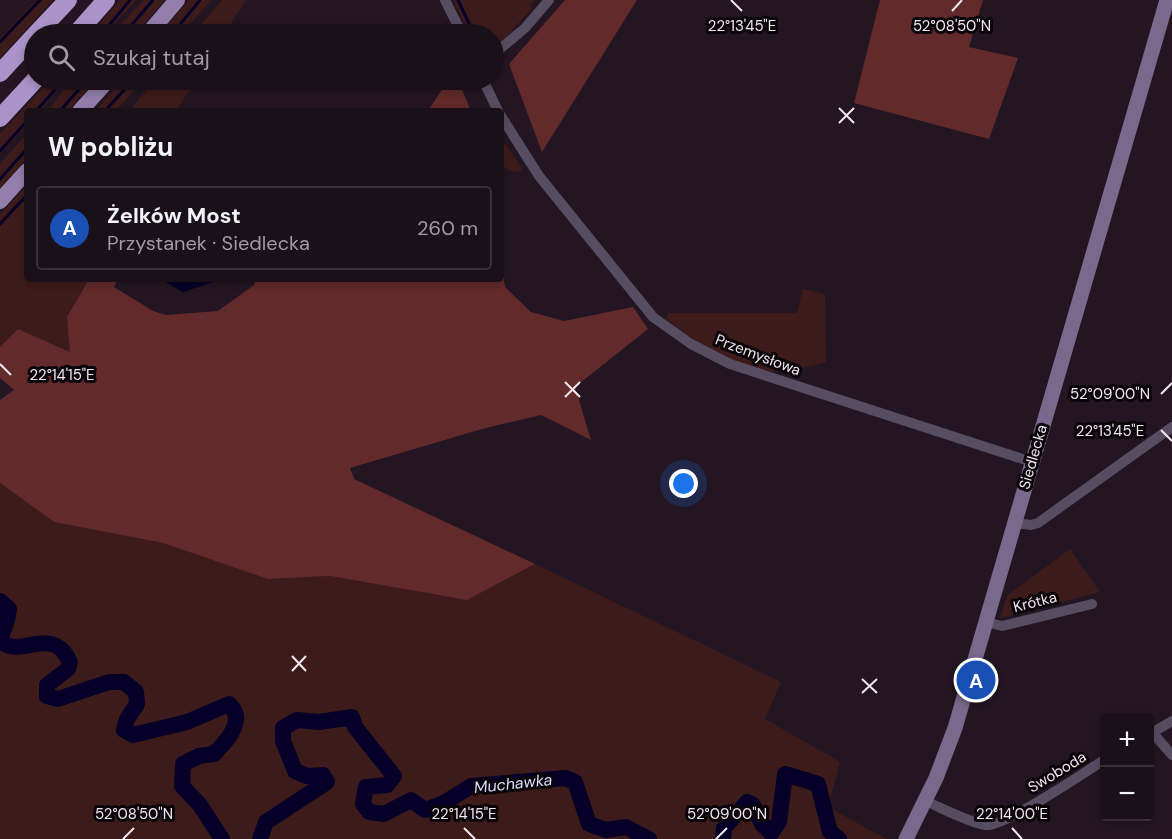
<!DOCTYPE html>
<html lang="pl">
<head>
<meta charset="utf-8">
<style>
  body { margin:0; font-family:"DM Sans",sans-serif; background:#271e27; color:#f1f3f6 }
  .controls { position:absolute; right:18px; bottom:18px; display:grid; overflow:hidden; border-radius:6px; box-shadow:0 3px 9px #0003 }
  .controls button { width:54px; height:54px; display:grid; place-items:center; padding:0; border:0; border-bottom:2px solid #383039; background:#1a101a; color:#f1f3f6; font:30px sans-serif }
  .you { position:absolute; left:684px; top:484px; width:21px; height:21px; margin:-15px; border:4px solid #fff; border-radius:50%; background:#1a73e8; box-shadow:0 0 0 9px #1a73e833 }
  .badge { display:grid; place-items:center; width:39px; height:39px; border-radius:50%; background:#1a73e8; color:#fff; font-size:20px; font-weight:700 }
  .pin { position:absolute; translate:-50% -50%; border:3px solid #fff; box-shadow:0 2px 6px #0006 }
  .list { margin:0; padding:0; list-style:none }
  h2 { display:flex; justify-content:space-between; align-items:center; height:78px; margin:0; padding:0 24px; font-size:26px }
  h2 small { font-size:20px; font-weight:400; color:#9f9da2 }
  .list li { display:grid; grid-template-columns:39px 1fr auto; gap:18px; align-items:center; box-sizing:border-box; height:84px; margin:0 12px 12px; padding:0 12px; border:2px solid #383039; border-radius:6px }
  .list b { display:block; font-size:22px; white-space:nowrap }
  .list p { margin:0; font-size:20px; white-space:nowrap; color:#9f9da2 }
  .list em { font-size:20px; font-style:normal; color:#9f9da2 }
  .icon { flex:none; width:33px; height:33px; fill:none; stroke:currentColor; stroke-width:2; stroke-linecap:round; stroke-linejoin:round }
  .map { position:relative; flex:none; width:1172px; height:839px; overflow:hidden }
  .search { position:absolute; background:#1a101a; box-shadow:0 3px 9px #0003; left:24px; top:24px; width:480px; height:66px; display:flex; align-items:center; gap:15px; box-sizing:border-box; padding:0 21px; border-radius:33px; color:#9f9da2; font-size:22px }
  .panel { position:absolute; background:#1a101a; box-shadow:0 3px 9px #0003; left:24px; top:108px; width:480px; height:174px; border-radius:6px }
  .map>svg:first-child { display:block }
  .green { fill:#3e1b1b }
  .forest { fill:#622a2b }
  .water { fill:#060028 }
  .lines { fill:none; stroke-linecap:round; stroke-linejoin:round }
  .stream { stroke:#060028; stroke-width:3 }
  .river { stroke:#060028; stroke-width:16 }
  .street { stroke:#574d63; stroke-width:10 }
  .secondary { stroke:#79698c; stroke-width:15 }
  .primary { stroke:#937fac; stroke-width:16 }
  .highway { stroke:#ab93c9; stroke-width:18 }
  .ticks { fill:none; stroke:#f1e7ef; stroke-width:2 }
  .labels { text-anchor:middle; stroke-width:6; stroke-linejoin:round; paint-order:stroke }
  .street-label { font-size:15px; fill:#f1e7ef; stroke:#090509 }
  .water-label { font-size:16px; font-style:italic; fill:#dadeff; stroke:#090509 }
  .ticks-label { font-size:15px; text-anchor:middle; fill:#f1e7ef; stroke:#090509; stroke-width:6; stroke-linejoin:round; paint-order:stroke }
</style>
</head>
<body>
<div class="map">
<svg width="1172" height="839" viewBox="0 0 1172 839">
  <rect width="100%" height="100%" fill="#231622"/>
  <g class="green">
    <polygon points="36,0 53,0 0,58 0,38"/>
    <polygon points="121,0 136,0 105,34 90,34"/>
    <polygon points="144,0 165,0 135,34 111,34"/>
    <polygon points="189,0 211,0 181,34 160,34"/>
    <polygon points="222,0 246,0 224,34 193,34"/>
    <path d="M453,0H535L529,7H533C521,21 509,35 494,47V34H470Z"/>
    <polygon points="50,80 66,80 40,111 27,111 27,125 0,154 0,134"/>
    <polygon points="71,80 96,80 68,111 48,111"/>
    <polygon points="123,80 143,80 116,111 95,111"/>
    <polygon points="155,80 196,80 176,111 129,111"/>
    <polygon points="27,133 27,158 0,189 0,164"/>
    <polygon points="501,138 522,168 520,172 511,171 501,165"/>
    <polygon points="27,185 27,279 89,279 67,317 71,353 18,329 0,347 0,215"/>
    <path d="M803,289L825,294L826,362C808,366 788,373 770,371C731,367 696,342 666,319L668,313H797Z"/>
    <polygon points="0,483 54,522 163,543 268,579 330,576 467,600 535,564 781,682 765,719 840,762 828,807 887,839 0,839"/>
    <polygon points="1070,549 1100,592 1000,618 1007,596"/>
  </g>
  <g class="forest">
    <polygon points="565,0 637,0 542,152 509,64"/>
    <polygon points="880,0 983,0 969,47 1018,58 989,139 854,103"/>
    <polygon points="448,80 458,80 471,111 428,111"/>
    <polygon points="501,260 505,287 531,312 564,321 633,307 648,329 575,387 591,440 541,415 482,429 350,468 354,479 535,564 467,600 330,576 268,579 163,543 54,522 0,483 0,400 14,390 0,378 0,347 18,329 70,352 67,317 89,279 118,279 114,287 153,311 166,315 218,311 254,285 256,279 501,279"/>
  </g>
  <polygon class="water" points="160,279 223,279 183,292"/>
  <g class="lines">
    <g class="stream">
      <polyline points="458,0 474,34"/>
      <polyline points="102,34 130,0"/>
      <polyline points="124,34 153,0"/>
      <polyline points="172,34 200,0"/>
      <polyline points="0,42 40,0"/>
      <polyline points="36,111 64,80"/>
      <polyline points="60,111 87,80"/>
      <polyline points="105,111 133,80"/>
      <polyline points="0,151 27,121"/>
      <polyline points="0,179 27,149"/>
      <polyline points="0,224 27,195"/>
    </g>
    <g class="river">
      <polyline points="0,601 9,609 7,620 0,640"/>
      <path d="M0,640C15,658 44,632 62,650C65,653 68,658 70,662L68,669L47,685V696L58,699L109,682H124L136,692L137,704L127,719L124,730L133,735L187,722L229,704C247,720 226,742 214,754L199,756L183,764L182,786L200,805L222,839"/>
      <polyline points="260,839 266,822 327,782 323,775 307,776 295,771 283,741 283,728 297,720 319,722 352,717 355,727 394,776 387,785 366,787 363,804 369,812 384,814 411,800 425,810 444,803 471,786 565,778 575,782 589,824 606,830 626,827 649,839"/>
      <polyline points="723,839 724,828 747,802 753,805 762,824 771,833 779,822 785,774 818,784 830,832 839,839"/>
    </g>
    <g class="street">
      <polyline points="445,0 462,34"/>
      <polyline points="494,54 525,28 549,0"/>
      <polyline points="483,80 498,111"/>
      <polyline points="501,116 539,176 653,317 691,344 730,364 1032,462"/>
      <polyline points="1015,523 1031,525 1038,523 1172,427"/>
      <polyline points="986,622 1002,626 1092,604"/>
      <polyline points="1152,732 1172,755"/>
      <polyline points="1150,734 1172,721"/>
      <path d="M925,801C942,808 970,823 986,825C1004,827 1084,773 1104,760"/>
    </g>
    <polyline class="secondary" points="906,839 936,778 955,728 1167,0"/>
    <g class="primary">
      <polyline points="148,34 177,0"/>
      <polyline points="80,111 108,80"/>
      <polyline points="0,201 27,171"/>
    </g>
    <g class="highway">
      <polyline points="36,34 68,0"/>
      <polyline points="76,34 106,0"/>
      <polyline points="0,73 34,36"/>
      <polyline points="0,118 35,80"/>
    </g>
  </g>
  <path class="ticks" d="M731,0L742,11M952,11L962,0M839,108L854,123M839,123L854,108M0,364L11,375M565,382L580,397M1161,394L1172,383M565,397L580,382M1161,430L1172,441M292,656L306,671M292,671L306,656M862,679L877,693M862,693L877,679M464,828L475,839M1012,828L1022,839M123,839L134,828M716,839L727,828"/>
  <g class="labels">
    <g class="street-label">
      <text transform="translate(758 355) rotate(21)" y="5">Przemysłowa</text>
      <text transform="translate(1033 457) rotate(-74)" y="5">Siedlecka</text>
      <text transform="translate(1035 602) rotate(-14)" y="5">Krótka</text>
      <text transform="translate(1057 772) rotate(-31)" y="5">Swoboda</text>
    </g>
    <g class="water-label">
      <text transform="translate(513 783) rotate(-6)" y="6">Muchawka</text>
    </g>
  </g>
  <g class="ticks-label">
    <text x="742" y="31">22°13'45"E</text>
    <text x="952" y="31">52°08'50"N</text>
    <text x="62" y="380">22°14'15"E</text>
    <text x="1110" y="399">52°09'00"N</text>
    <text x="1110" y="436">22°13'45"E</text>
    <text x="134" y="819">52°08'50"N</text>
    <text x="464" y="819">22°14'15"E</text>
    <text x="727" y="819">52°09'00"N</text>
    <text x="1012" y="819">22°14'00"E</text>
  </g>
</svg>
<div class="controls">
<button>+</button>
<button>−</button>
</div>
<div class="you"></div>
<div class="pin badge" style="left:976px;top:680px;background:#1a4fb4">A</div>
<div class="search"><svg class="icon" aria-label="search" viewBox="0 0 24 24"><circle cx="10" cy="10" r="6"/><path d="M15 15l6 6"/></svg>Szukaj tutaj</div>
<section class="panel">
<h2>W pobliżu<small></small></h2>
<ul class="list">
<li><span class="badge" style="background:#1a4fb4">A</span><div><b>Żelków Most</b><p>Przystanek · Siedlecka</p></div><em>260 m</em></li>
</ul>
</section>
</div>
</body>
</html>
